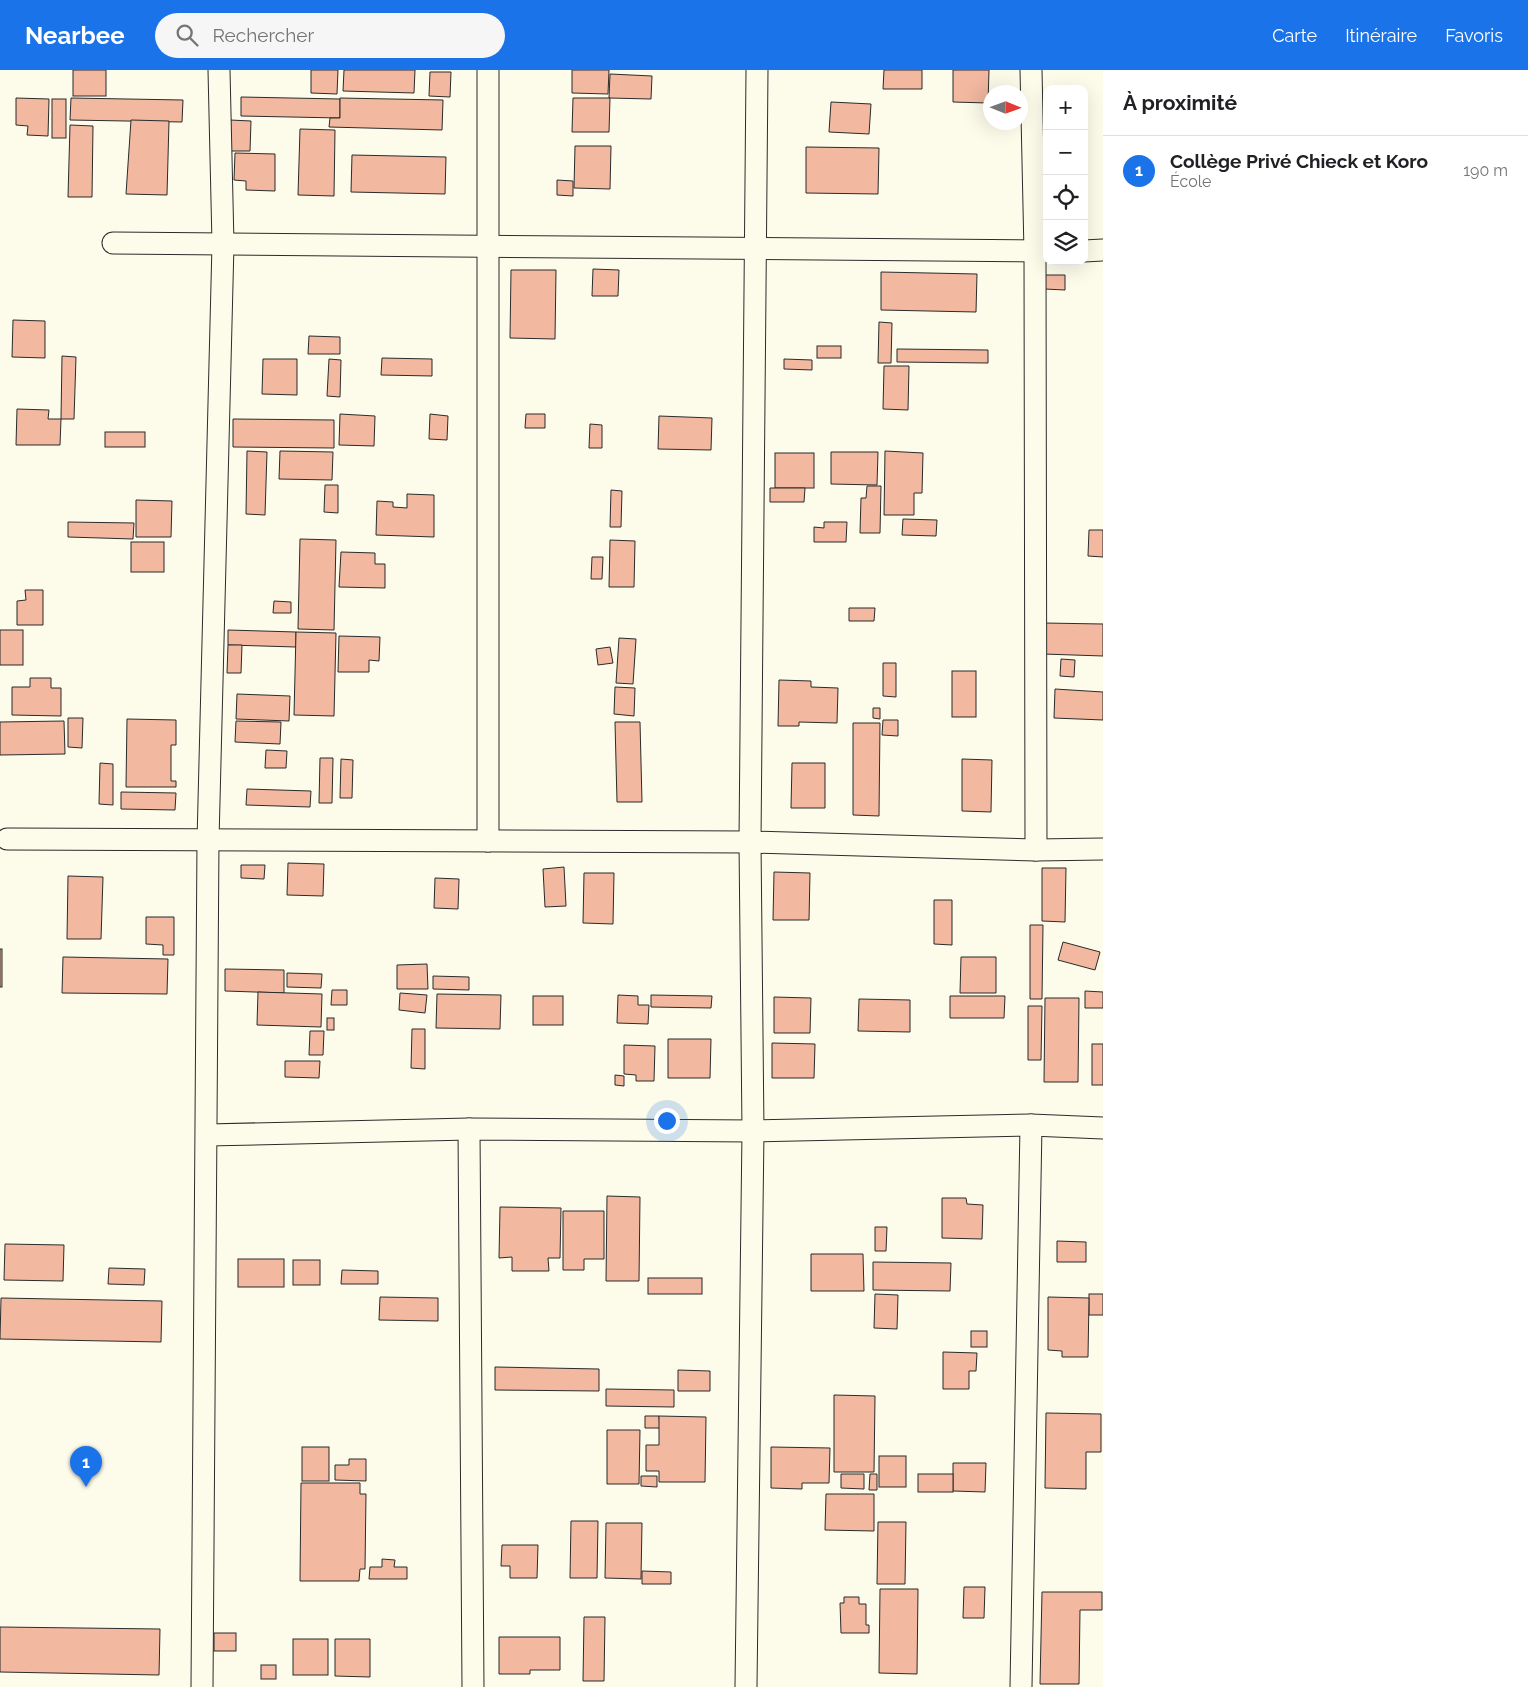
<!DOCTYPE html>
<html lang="fr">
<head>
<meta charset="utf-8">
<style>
  body { margin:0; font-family:Raleway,sans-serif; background:#f6f6f6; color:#202124 }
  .controls { position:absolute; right:15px; top:15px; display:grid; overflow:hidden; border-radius:10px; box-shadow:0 5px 20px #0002 }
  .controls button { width:45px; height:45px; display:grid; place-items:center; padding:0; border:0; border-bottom:1px solid #e0e0e0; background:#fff; color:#202124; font:25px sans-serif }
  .compass { position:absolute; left:983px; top:15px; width:45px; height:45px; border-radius:50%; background:#fff; box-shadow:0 5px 20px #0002; rotate:91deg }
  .you { position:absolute; left:666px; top:1050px; width:18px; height:18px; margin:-12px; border:4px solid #fff; border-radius:50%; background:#1a73e8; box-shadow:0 0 0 8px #1a73e833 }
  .badge { display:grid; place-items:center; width:32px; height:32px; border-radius:50%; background:#1a73e8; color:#fff; font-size:16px; font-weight:700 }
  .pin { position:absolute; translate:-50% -41px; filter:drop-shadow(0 1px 2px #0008) }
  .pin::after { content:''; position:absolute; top:26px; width:18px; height:15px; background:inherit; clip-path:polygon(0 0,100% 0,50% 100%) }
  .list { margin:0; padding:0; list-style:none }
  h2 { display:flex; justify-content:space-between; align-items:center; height:65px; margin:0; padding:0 20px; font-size:21px }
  h2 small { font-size:16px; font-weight:400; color:#757577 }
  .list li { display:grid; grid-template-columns:32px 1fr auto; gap:15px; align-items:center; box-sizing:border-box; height:70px; padding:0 20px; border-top:1px solid #e0e0e0 }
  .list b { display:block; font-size:19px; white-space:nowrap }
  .list p { margin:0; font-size:16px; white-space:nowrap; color:#757577 }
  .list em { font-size:16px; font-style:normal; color:#757577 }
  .icon { flex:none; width:28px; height:28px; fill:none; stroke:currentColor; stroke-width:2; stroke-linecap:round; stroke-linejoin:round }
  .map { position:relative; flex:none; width:1103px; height:1617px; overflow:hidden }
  header { display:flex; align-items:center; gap:30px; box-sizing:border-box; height:70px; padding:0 25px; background:#1a73e8; color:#fff }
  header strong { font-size:24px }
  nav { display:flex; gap:28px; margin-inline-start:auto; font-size:18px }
  .search { width:350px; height:45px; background:#f6f6f6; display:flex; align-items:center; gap:12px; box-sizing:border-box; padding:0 18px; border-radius:28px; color:#757577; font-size:19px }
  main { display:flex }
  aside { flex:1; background:#fff }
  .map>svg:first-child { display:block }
  .building { fill:#f2b8a0; stroke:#2b2b2b }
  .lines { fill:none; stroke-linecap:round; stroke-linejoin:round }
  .minor-casing { stroke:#2b2b2b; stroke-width:23 }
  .minor { stroke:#fdfbea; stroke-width:21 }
</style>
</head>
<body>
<header>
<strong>Nearbee</strong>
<div class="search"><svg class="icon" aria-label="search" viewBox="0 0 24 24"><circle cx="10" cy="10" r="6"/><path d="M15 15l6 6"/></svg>Rechercher</div>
<nav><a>Carte</a><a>Itinéraire</a><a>Favoris</a></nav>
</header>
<main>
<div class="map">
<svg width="1103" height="1617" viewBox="0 0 1103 1617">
  <rect width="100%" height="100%" fill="#fdfbea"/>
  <g class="building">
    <rect x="73" y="0" width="33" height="26"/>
    <polygon points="311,0 338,0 337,24 311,23"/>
    <polygon points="344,0 415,0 414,23 343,21"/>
    <polygon points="572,0 609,0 608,24 572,23"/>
    <polygon points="884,0 922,0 922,19 883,19"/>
    <polygon points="953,0 989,0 988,33 953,32"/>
    <polygon points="430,2 451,2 450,27 429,26"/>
    <polygon points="610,4 652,6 651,29 609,28"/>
    <polygon points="241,27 340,29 340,48 241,46"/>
    <polygon points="16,28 49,29 48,66 27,65 28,56 16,55"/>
    <polygon points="71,28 183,30 182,52 70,50"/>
    <polygon points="340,28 443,30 442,60 329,57 330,48 340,48"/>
    <polygon points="573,28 610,28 609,62 572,62"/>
    <rect x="52" y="29" width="14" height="39"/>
    <polygon points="831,32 871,34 869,64 829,62"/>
    <polygon points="131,50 169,51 167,125 126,124"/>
    <polygon points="230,50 251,51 250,81 230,81"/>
    <polygon points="70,55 93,56 92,127 68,127"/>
    <polygon points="300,59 335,60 334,126 298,125"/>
    <polygon points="575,76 611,76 610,119 574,118"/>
    <polygon points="806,77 879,78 878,124 806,123"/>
    <polygon points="235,83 275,84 275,121 246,120 246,111 234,110"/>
    <polygon points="352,85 446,87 445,124 351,122"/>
    <polygon points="557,110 573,111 573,126 557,125"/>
    <polygon points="593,199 619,200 618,226 592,226"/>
    <polygon points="511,200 556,200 555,269 510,268"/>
    <polygon points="881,202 977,204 976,242 881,240"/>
    <polygon points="1045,205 1065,205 1065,220 1045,219"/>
    <polygon points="13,250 45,251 45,288 12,287"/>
    <polygon points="879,252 892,253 891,293 878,293"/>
    <polygon points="309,266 340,267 340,284 308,284"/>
    <rect x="817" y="276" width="24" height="12"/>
    <polygon points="897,279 988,280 988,293 897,292"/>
    <polygon points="62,286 76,287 74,349 61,349"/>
    <polygon points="382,288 432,289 432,306 381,305"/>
    <polygon points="263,289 297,289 297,325 262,324"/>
    <polygon points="329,289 341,290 340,327 327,326"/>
    <polygon points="784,289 812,290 812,300 784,299"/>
    <polygon points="884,296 909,296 908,340 883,339"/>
    <polygon points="17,339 49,340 48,349 61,349 60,375 16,375"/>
    <polygon points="340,344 375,346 374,376 339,375"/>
    <polygon points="430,344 448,346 447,370 429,369"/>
    <polygon points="526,344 545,344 545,358 525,358"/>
    <polygon points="659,346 712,348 711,380 658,379"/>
    <polygon points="233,349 334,350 334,378 233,377"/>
    <polygon points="590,354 602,355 602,378 589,378"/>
    <rect x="105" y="362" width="40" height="15"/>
    <polygon points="247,381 267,382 265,445 246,444"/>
    <polygon points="280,381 333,382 332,410 279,409"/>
    <polygon points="885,381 923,383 922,423 914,423 914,445 884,445"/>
    <polygon points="831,382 878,382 877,415 831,414"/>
    <rect x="775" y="383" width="39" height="35"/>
    <polygon points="325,415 338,415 338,443 324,442"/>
    <polygon points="867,416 881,416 880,463 860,463 861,428 866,428"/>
    <polygon points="770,418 805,418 804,432 770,432"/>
    <polygon points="611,420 622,421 621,457 610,457"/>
    <polygon points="407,424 434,425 434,467 376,465 377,431 393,432 393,437 407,438"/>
    <polygon points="136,430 172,431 171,467 136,467"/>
    <polygon points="903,449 937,450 936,466 902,465"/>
    <polygon points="68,452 134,453 133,469 68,467"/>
    <polygon points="824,452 847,452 846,472 814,472 814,457 824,458"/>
    <polygon points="1089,460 1103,460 1103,487 1088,486"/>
    <polygon points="300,469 336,470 334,560 298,559"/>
    <polygon points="610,470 635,471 634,517 609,517"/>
    <rect x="131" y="472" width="33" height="30"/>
    <polygon points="341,482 375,483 375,494 385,494 385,518 339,517"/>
    <polygon points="592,487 603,487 602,509 591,509"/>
    <polygon points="25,520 43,520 43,555 17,555 17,531 26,530"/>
    <polygon points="274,531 291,532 291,543 273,543"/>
    <polygon points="849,538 875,538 874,551 849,551"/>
    <polygon points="1044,553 1103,554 1103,586 1043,584"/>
    <rect x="0" y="560" width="23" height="35"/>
    <polygon points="228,560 296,562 296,577 228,575"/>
    <polygon points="296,562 336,563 334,646 294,645"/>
    <polygon points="339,566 380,567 379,591 369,590 369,602 338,602"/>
    <polygon points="619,568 636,569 633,614 616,613"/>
    <polygon points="228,575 242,575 241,603 227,603"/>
    <polygon points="610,577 613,593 598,595 596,579"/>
    <polygon points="1061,589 1075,590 1074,607 1060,606"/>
    <polygon points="883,593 896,593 896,627 883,626"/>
    <rect x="952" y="601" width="24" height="46"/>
    <polygon points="30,608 51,608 51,618 61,618 61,646 12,645 12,617 30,617"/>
    <polygon points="779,610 811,611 811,617 838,618 837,653 799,652 799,656 778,656"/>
    <polygon points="615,617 635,618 634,646 614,644"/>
    <polygon points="1055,619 1103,622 1103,650 1054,648"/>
    <polygon points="237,624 290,626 289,651 236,649"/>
    <polygon points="873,638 880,638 880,649 873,648"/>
    <polygon points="68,648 83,648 82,678 68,677"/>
    <polygon points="127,649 176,650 176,675 171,675 171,711 176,711 176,717 126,717"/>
    <polygon points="883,650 898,650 898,666 882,665"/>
    <polygon points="64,651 65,684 0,685 0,652"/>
    <polygon points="236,651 281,652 280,674 235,672"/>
    <polygon points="615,652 640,652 642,732 617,732"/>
    <polygon points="853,653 880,653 879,746 853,745"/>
    <polygon points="266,680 287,681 286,698 265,698"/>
    <polygon points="320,688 333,688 332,733 319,733"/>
    <polygon points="341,689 353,690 352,728 340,728"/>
    <polygon points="962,689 992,690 991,742 962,741"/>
    <polygon points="100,693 113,694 113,735 99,734"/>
    <polygon points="792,693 825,693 825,738 791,738"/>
    <polygon points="247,719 311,721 310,737 246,735"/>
    <polygon points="121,722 176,723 175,740 121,739"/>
    <polygon points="288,793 324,794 323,826 287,825"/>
    <polygon points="241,795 265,795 264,809 241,808"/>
    <polygon points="564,797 566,836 545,837 543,799"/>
    <polygon points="1042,798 1066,798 1065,852 1042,851"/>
    <polygon points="774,802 810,803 809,850 773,850"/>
    <polygon points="584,803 614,803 613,854 583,853"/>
    <polygon points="68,806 103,807 101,869 67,869"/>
    <polygon points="435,808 459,809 458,839 434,838"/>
    <polygon points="934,830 952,830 952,875 934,874"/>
    <polygon points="146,847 174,847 174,885 163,885 163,875 146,874"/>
    <polygon points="1030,855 1043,855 1042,929 1030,929"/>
    <polygon points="1063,872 1100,882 1095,900 1058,890"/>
    <rect x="0" y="879" width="2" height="38"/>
    <polygon points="63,887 168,889 167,924 62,923"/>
    <polygon points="961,887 996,887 996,923 960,923"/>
    <polygon points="427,894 428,919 397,919 397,895"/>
    <polygon points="225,899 284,900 284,923 225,921"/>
    <polygon points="287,903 322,904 321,918 287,917"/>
    <polygon points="433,906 469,907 469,920 433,919"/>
    <polygon points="332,920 347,920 347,935 331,935"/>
    <polygon points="1085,921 1103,922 1103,938 1085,938"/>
    <polygon points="258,922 322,924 321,957 257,955"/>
    <polygon points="400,923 427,925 425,943 399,940"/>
    <polygon points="437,924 501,925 500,959 436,958"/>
    <polygon points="618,925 638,926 638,935 649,935 648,954 617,953"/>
    <polygon points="651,925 712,926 711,938 651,937"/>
    <rect x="533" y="926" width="30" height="29"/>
    <polygon points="950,926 1005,926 1004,948 950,948"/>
    <polygon points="774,927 811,928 810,963 774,963"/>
    <polygon points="1045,928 1079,928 1078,1012 1044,1012"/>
    <polygon points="859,929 910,930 910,962 858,961"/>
    <polygon points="1028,936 1042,936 1041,990 1028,990"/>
    <rect x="327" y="948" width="7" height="12"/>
    <polygon points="412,959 425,959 425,999 411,998"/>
    <polygon points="310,961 324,961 323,985 309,985"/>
    <polygon points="668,969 711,969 710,1008 668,1008"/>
    <polygon points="772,973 815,974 814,1008 772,1008"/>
    <rect x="1092" y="974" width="11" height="41"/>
    <polygon points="624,975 655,976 654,1011 636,1011 636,1005 624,1004"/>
    <polygon points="285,991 320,991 319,1008 285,1007"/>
    <polygon points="615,1005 624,1006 624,1016 615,1015"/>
    <polygon points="607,1126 640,1127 639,1211 606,1211"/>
    <polygon points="942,1128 966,1128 967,1134 983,1135 982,1169 942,1168"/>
    <polygon points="500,1137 561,1138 560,1188 548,1188 549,1201 512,1201 512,1187 499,1188"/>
    <polygon points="563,1141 604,1141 604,1189 584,1189 584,1200 563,1200"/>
    <polygon points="875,1157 887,1157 886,1181 875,1181"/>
    <polygon points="1057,1171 1086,1172 1086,1192 1057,1192"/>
    <polygon points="5,1174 64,1175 63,1211 4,1210"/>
    <polygon points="811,1184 863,1184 864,1221 811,1221"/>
    <rect x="238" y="1189" width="46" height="28"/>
    <rect x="293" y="1190" width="27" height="25"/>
    <polygon points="873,1192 951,1193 950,1221 873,1220"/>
    <polygon points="109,1198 145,1199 144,1215 108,1214"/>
    <polygon points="342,1200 378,1201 378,1214 341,1214"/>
    <rect x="648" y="1208" width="54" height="16"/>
    <polygon points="875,1224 898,1225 897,1259 874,1258"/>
    <rect x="1089" y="1224" width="14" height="21"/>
    <polygon points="380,1227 438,1228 438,1251 379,1250"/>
    <polygon points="1048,1227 1089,1228 1088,1287 1062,1287 1062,1281 1048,1280"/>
    <polygon points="1,1228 162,1231 161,1272 0,1269"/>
    <rect x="971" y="1261" width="16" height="16"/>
    <polygon points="943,1282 977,1283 976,1301 969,1301 969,1319 943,1319"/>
    <polygon points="495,1297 599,1299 599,1321 495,1320"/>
    <polygon points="678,1300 710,1301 710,1321 678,1321"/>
    <polygon points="606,1319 674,1320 674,1337 606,1336"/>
    <polygon points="834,1325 875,1326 874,1402 834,1402"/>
    <polygon points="1046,1343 1101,1344 1101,1382 1086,1382 1086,1419 1045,1418"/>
    <polygon points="645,1346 659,1346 660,1358 645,1358"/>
    <polygon points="659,1346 706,1347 705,1412 659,1412 659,1401 646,1401 646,1375 659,1375"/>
    <polygon points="607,1360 640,1360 639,1414 607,1414"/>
    <rect x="302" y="1377" width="27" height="34"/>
    <polygon points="771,1377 830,1378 829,1413 802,1413 802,1419 771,1418"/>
    <rect x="879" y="1386" width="27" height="31"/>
    <polygon points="349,1389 366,1389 366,1411 335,1410 335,1395 349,1395"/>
    <polygon points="953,1393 986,1393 985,1422 953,1421"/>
    <polygon points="841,1404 864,1404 864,1419 841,1418"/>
    <polygon points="870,1404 877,1404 877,1420 869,1420"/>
    <rect x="918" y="1404" width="35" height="18"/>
    <polygon points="641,1406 657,1406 657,1417 641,1416"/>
    <polygon points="301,1413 360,1413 360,1424 366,1424 365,1499 360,1499 359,1511 300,1511"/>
    <polygon points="826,1424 874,1424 874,1461 825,1460"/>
    <polygon points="571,1451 598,1451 597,1508 570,1508"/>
    <polygon points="878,1452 906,1452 905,1514 877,1514"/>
    <polygon points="606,1453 642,1453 641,1509 605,1508"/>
    <polygon points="502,1475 538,1475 537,1508 510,1508 510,1496 501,1496"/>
    <polygon points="382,1489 395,1490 394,1497 407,1497 407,1509 369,1509 370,1497 382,1497"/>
    <polygon points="642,1501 671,1502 671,1514 642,1514"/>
    <polygon points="964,1517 985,1517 984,1548 963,1548"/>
    <polygon points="880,1519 918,1519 917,1604 879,1603"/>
    <polygon points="1042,1522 1102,1522 1102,1540 1080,1540 1079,1614 1040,1614"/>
    <polygon points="844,1527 859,1527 859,1534 866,1534 866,1555 869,1555 869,1563 841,1563 840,1533 844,1533"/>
    <polygon points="584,1547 605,1547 604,1611 583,1611"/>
    <polygon points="0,1557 160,1559 159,1605 0,1602"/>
    <rect x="214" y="1563" width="22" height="18"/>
    <polygon points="499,1567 560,1567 560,1600 530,1600 530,1604 499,1604"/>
    <rect x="293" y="1569" width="35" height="36"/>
    <polygon points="335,1569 370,1569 370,1607 335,1606"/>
    <rect x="261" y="1595" width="15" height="14"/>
  </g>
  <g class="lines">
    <defs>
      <g id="minor">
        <polyline points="488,0 488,771"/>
        <polyline points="1031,0 1035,182 1036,780"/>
        <polyline points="113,173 1047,181"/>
        <polyline points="1084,181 1103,180"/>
        <polyline points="7,769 750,772 1036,780 1103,779"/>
        <polyline points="469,1059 473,1617"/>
        <polyline points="207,1065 469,1059 753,1061 1031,1055 1103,1058"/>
        <polyline points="202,1617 208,771 223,174 219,0"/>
        <polyline points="746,1617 753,1061 750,772 757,0"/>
        <polyline points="1021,1617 1031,1055"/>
      </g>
    </defs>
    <use href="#minor" class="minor-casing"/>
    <use href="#minor" class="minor"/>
  </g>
</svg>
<div class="controls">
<button>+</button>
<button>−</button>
<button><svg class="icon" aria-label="locate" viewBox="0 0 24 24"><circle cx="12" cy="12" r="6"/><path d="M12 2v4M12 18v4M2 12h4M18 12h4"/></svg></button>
<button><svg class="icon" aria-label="layers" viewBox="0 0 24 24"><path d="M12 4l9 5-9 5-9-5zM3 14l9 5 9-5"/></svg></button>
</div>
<svg class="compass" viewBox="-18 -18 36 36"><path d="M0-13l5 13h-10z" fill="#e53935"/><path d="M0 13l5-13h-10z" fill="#757577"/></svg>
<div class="you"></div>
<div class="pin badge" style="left:86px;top:1417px">1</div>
</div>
<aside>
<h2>À proximité<small></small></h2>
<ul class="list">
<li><span class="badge">1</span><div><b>Collège Privé Chieck et Koro</b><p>École</p></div><em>190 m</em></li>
</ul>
</aside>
</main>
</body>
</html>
